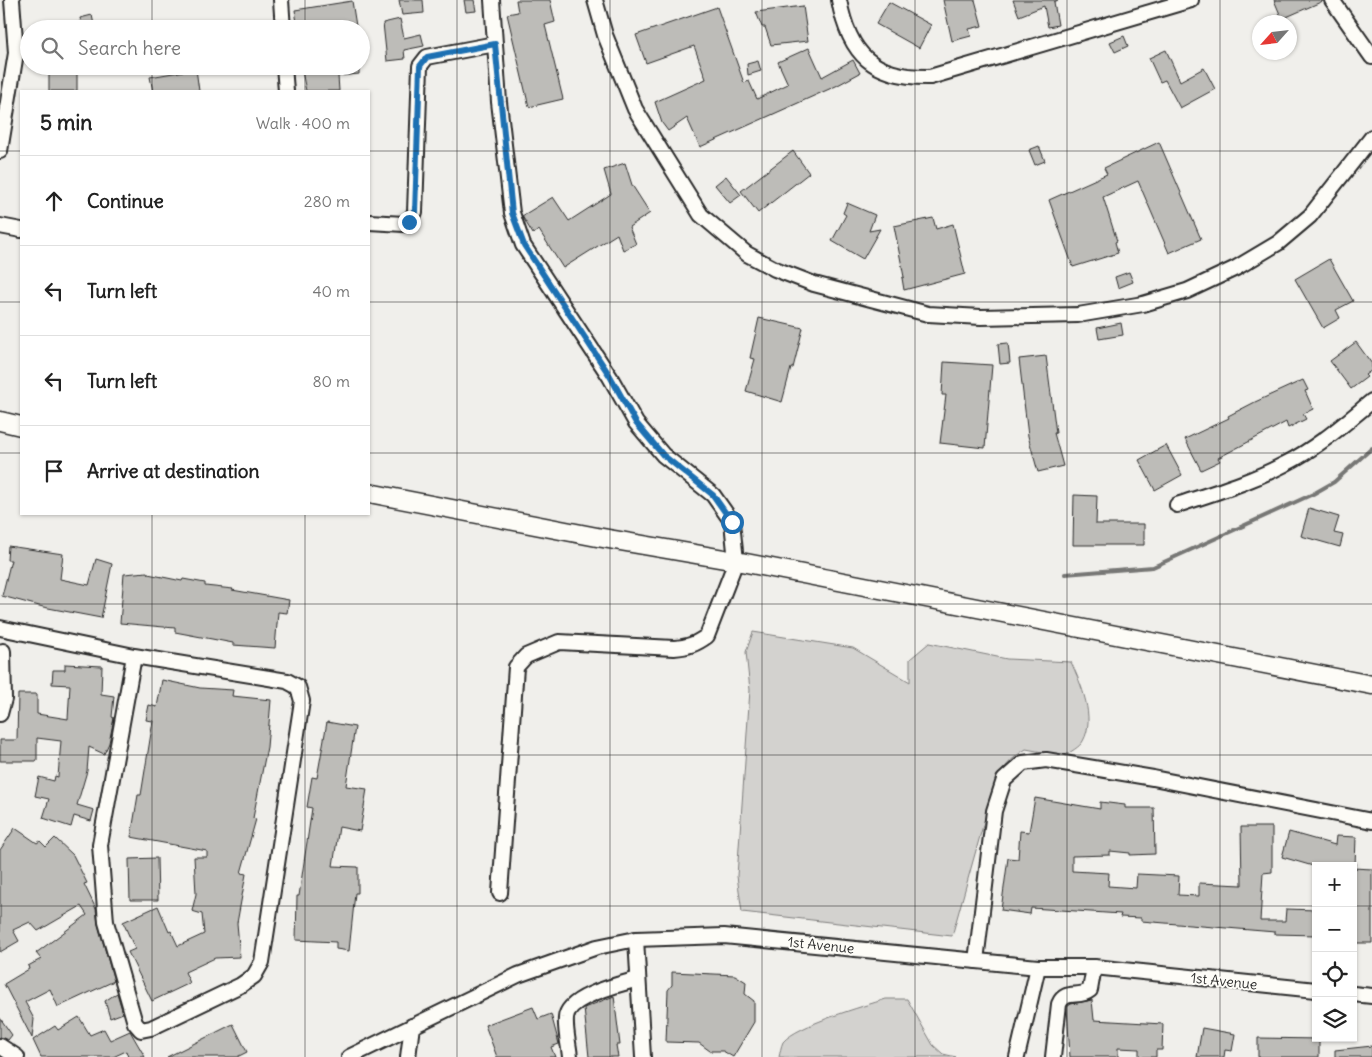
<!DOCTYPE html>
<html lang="en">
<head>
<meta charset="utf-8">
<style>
  body { margin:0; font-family:Delius,sans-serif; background:#f6f6f6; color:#222 }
  .controls { position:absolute; right:15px; bottom:15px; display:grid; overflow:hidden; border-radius:0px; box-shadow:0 1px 4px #0004 }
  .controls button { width:45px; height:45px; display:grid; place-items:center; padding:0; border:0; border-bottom:1px solid #e0e0e0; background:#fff; color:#222; font:25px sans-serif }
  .compass { position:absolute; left:1252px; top:15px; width:45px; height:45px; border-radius:50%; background:#fff; box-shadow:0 1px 4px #0004; rotate:243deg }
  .stop { position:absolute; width:15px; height:15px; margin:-11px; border:4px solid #1f6fb2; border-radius:50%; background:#fff }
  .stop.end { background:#1f6fb2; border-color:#fff; box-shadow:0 1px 5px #0008 }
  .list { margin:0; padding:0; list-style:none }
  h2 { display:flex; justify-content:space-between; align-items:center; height:65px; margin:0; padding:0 20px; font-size:21px }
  h2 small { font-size:16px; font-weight:400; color:#767676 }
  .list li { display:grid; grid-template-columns:32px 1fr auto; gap:15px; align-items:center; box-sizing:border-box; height:90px; padding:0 20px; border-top:1px solid #e0e0e0 }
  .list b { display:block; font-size:19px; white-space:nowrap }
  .list em { font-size:16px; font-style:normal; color:#767676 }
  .icon { flex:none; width:28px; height:28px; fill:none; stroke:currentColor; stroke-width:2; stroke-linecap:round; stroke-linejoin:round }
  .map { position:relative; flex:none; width:1372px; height:1057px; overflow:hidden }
  .search { position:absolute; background:#fff; box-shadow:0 1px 4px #0004; left:20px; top:20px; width:350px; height:55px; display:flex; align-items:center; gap:12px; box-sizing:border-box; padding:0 18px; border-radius:28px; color:#767676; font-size:19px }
  .panel { position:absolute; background:#fff; box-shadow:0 1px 4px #0004; left:20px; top:90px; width:350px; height:425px; border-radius:0px }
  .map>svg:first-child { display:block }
  .green { fill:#d3d2cf; stroke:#7f7e7d }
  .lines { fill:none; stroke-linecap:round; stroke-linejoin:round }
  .stream { stroke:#777775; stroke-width:4 }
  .building { fill:#bdbcb8; stroke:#2b2b2b }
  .minor-casing { stroke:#2b2b2b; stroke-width:18 }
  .major-casing { stroke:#2b2b2b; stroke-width:21 }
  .minor { stroke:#fdfcf7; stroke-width:14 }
  .major { stroke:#fdfcf7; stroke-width:18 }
  .route { stroke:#1f6fb2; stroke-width:6 }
  .grid { fill:none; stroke:#2b2b2b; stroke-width:1; stroke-opacity:0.55 }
  .labels { text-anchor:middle; stroke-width:4; stroke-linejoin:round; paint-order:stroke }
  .street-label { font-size:14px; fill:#2b2b2b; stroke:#fdfcf7 }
</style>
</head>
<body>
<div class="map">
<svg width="1372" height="1057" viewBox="0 0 1372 1057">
  <rect width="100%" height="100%" fill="#f0efeb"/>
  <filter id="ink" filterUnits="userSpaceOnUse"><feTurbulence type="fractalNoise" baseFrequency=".02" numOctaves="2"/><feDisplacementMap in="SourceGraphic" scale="10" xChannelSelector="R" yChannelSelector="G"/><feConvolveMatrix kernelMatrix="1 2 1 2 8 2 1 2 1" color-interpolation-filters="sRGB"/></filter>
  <g filter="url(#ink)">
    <g class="green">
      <path d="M753,632L853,648L910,682V659L929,643L1007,659L1071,662C1081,684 1096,718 1083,741C1080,747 1070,752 1064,756L1026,749C1010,759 1002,769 994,786L952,936L742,912L737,876L750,690L746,652Z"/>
      <path d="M886,999H907L933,1045L943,1054L956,1057H779C780,1053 781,1046 783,1042C797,1025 864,1006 886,999Z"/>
    </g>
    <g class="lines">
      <polyline class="stream" points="1065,574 1153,567 1313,494 1334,482 1372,448"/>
    </g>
    <g class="building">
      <polygon points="399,0 423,0 424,13 402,15"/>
      <polygon points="464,0 474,0 476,11 466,12"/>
      <polygon points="516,0 550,0 555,22 545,25 563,99 529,107 507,14 518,12"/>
      <polygon points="943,0 975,0 982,26 969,29 971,36 952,41"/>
      <polygon points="1013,0 1058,0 1054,2 1058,25 1048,27 1044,6 1019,16"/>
      <polygon points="1274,0 1323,0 1323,1 1282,19"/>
      <polygon points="352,1 356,26 335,29 298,29 295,10"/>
      <polygon points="889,2 931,25 919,48 876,24"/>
      <polygon points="803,6 808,41 771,45 765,27 762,27 756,12"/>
      <polygon points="717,7 744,83 749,81 757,99 788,84 778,62 809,48 822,77 853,60 860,73 836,86 700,147 687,118 668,131 662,123 655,102 706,79 694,46 646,63 636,35"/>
      <polygon points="92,15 94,25 82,27 80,18"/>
      <polygon points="400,19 404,38 421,34 424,46 404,50 405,59 387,61 383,23"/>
      <polygon points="1124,36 1128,46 1115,52 1110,42"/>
      <polygon points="1166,50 1180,81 1204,68 1215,89 1180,108 1165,80 1160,82 1149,58"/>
      <polygon points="758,61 761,71 748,75 747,64"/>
      <rect x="49" y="66" width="28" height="25"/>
      <polygon points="301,66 359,66 359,74 338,76 339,91 306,91"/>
      <polygon points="196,69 199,91 153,91 150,77"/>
      <polygon points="1159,142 1201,239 1169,253 1138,181 1103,197 1117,241 1115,242 1118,253 1073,267 1049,200 1107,174 1104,168"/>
      <polygon points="1039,146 1045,161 1035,165 1029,150"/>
      <polygon points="793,151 809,173 758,213 741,191"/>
      <polygon points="625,163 632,185 650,213 629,227 636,244 623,250 617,234 563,268 539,230 533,234 522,216 553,197 569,221 611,194 604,170"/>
      <polygon points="726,176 741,195 730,203 715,185"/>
      <polygon points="847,203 875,215 869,231 880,229 863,259 832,241 846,215 843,213"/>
      <polygon points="933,218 936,229 953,224 965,274 904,290 902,278 904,277 894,226"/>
      <polygon points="1329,259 1353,301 1336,310 1340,318 1323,328 1295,279"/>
      <polygon points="1129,272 1133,282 1118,288 1115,277"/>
      <polygon points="759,318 803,328 793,368 791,368 782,402 746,391 755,359 750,358"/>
      <polygon points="1121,323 1123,335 1099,339 1097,328"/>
      <polygon points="1356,342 1372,364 1372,370 1365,375 1367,377 1351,389 1330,361"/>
      <polygon points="1008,343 1010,363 1000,364 998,344"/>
      <polygon points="1046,356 1056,433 1054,433 1063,466 1038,472 1028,436 1019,359"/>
      <polygon points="944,362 992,365 985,448 940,443 946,395 942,395"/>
      <polygon points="1303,380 1308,390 1305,391 1313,409 1303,414 1306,419 1288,428 1286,422 1218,458 1220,461 1201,470 1185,439 1229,418 1228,416 1255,402"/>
      <polygon points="1166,445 1182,475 1155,490 1139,460"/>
      <polygon points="1074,495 1097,496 1096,524 1144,524 1144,545 1073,545"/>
      <polygon points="1309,508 1339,517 1334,533 1343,535 1340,547 1301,536"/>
      <polygon points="8,546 63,554 60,579 89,585 96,559 112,564 101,618 43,607 2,596 11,560 7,560"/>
      <polygon points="147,572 148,574 182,581 183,579 205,583 205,586 233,589 232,590 289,600 287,613 278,612 275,648 233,645 233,643 175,632 175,628 120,623 124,574"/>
      <polygon points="65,664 102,666 101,694 114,696 112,717 114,718 109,743 104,754 89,747 87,771 77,805 94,810 91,821 74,816 71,827 43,818 49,799 35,796 39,777 54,781 55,776 58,777 61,741 37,738 37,761 0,761 0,740 17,740 18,694 37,694 37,714 68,719 70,685 52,684 53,670 65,670"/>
      <polygon points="162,680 200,688 233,690 232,696 271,700 267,747 253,818 256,819 241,873 246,874 237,923 240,957 215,958 185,972 190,983 152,1001 128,952 135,949 123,922 158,906 169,932 171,931 178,946 204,934 202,914 192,911 196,894 194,857 207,857 207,851 131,837 138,795 141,795 153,721 146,720 149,705 157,707"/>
      <polygon points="327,722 355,727 346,786 367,789 360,831 339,827 333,866 358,867 358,893 355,893 349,951 336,949 336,942 296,940 297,896 299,896 312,808 307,807 312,777 317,778"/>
      <polygon points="1035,798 1100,809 1100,802 1125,805 1125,808 1154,808 1155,854 1130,855 1130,853 1110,851 1110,855 1072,856 1072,871 1109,873 1108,886 1136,888 1137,874 1179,876 1178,895 1199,896 1199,883 1242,885 1241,827 1272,827 1272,872 1263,873 1260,921 1285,921 1286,909 1316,910 1316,935 1275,934 1275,932 1141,921 1141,918 1120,917 1121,914 1031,908 1030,914 1001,910 1008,858 1018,859 1020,831 1029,832"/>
      <polygon points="15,828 37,843 40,841 46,847 55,838 73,855 87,883 84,884 96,909 98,924 114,981 58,1007 50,989 25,1002 34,1019 32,1038 4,984 29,969 28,966 41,959 36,953 87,915 81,906 38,931 30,922 13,930 19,941 0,952 0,850"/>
      <polygon points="1289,832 1335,845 1336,836 1356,837 1355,866 1313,866 1282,857"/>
      <polygon points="157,858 158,900 130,900 129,859"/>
      <polygon points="1353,868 1372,869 1372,943 1353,943"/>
      <polygon points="672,972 735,975 746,982 745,994 754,1001 754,1022 733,1057 723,1051 710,1051 699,1043 666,1042 668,990 672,985"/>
      <polygon points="117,993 123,1013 110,1018 105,1001"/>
      <polygon points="614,996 620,1045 616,1045 618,1057 589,1057 584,1008"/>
      <polygon points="1092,1000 1094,1020 1163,1024 1162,1050 1156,1050 1156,1057 1139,1057 1139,1049 1118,1048 1118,1057 1070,1057 1067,1007 1071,1004"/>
      <polygon points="533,1007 538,1019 551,1014 559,1044 551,1047 555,1057 497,1057 485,1025"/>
      <polygon points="79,1017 90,1035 104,1029 110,1040 130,1031 145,1057 128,1057 126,1051 113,1057 41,1057 33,1040 55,1026 58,1030"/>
      <polygon points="0,1018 12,1035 8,1040 0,1037"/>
      <polygon points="233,1024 247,1052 237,1057 167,1057"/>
      <polygon points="1202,1028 1235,1034 1232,1051 1225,1050 1224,1057 1197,1057"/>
      <polygon points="1258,1038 1319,1039 1319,1057 1258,1057"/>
      <polygon points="1372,1046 1372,1057 1335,1057 1335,1050"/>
    </g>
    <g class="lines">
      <defs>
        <g id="minor">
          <polyline points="281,0 283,29"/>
          <path d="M492,0L499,102L512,213L523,245L610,377L636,423L663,455L713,495L732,522L736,561L707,636C696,644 688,647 674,648L559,642L526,656L516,667L500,893"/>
          <polyline points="595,0 605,35 635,109 701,215 747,254 775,269 814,284 928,314 981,317 1078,315 1143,304 1187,291 1236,268 1278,243 1310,216 1372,137"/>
          <path d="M839,0C849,55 874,78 930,77L1191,0"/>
          <polyline points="1332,0 1372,57"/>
          <polyline points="284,66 286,91"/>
          <polyline points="0,151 16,53 12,0"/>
          <polyline points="369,222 404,224 409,222 415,212 420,66 427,57 495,44"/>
          <polyline points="0,226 21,230"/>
          <path d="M1177,505C1213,493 1251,482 1285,464C1317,448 1344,424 1372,401"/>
          <polyline points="0,628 134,656 287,681 298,687 302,701 262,962 254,976 241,985 151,1028 141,1030 135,1023 106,922 100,845 134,656"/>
          <polyline points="0,714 4,699 3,651"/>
          <polyline points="636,939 643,1057"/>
          <polyline points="976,961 994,811 1004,780 1023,763 1046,760 1153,778 1372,821"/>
          <polyline points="1353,994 1372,996"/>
          <polyline points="0,1046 17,1057"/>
          <polyline points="349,1057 518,975 597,947 636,939 724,936 1038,967 1094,967 1316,990"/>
          <polyline points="408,1057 412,1026"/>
          <path d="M570,1057C569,1045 565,1031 566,1018C567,996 621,984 638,979"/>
          <polyline points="1017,1057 1038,967"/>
          <path d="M1053,1057L1059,1004C1065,989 1079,999 1090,990L1094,967"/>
        </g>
        <g id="major">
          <polyline points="0,421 21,426"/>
          <polyline points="369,493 597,537 736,561 1372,685"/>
        </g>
      </defs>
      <use href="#minor" class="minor-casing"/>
      <use href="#major" class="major-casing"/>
      <use href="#minor" class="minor"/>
      <use href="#major" class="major"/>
    </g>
  </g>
  <g class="lines" filter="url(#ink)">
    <polyline class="route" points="409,222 415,212 420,66 427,57 495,44 512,213 524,245 610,376 636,423 663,455 713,495 732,522"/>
  </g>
  <path class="grid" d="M152,0V29M305,0V29M457,0V1057M610,0V1057M762,0V1057M915,0V1057M1067,0V1057M1220,0V1057M152,66V91M305,66V91M0,151H21M369,151H1372M0,302H21M369,302H1372M0,453H21M369,453H1372M152,514V1057M305,514V1057M0,604H1372M0,755H1372M0,906H1316M1353,906H1372"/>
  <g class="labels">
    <g class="street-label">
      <text transform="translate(821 945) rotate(6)" y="5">1st Avenue</text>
      <text transform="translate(1224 981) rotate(6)" y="5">1st Avenue</text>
    </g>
  </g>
</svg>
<div class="controls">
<button>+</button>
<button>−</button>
<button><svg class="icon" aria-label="locate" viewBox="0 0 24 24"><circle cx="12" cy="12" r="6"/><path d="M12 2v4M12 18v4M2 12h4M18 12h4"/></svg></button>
<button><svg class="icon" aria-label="layers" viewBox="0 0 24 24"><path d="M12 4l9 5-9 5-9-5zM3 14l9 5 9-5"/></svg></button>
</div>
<svg class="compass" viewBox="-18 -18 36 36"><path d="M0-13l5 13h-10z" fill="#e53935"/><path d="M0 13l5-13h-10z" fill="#767676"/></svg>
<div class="stop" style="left:732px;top:522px"></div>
<div class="stop end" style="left:409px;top:222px"></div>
<div class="search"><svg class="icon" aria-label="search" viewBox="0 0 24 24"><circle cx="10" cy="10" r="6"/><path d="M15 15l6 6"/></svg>Search here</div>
<section class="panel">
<h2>5 min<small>Walk · 400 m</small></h2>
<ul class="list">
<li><svg class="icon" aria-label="ahead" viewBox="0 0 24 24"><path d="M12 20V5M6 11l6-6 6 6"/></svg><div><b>Continue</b></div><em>280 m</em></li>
<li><svg class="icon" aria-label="left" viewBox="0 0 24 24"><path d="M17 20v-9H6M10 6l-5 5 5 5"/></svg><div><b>Turn left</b></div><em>40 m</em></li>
<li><svg class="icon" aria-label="left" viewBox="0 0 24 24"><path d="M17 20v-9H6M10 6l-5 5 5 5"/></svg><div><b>Turn left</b></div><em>80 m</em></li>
<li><svg class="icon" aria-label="arrive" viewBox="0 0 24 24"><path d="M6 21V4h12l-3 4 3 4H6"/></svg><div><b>Arrive at destination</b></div></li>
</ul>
</section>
</div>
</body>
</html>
